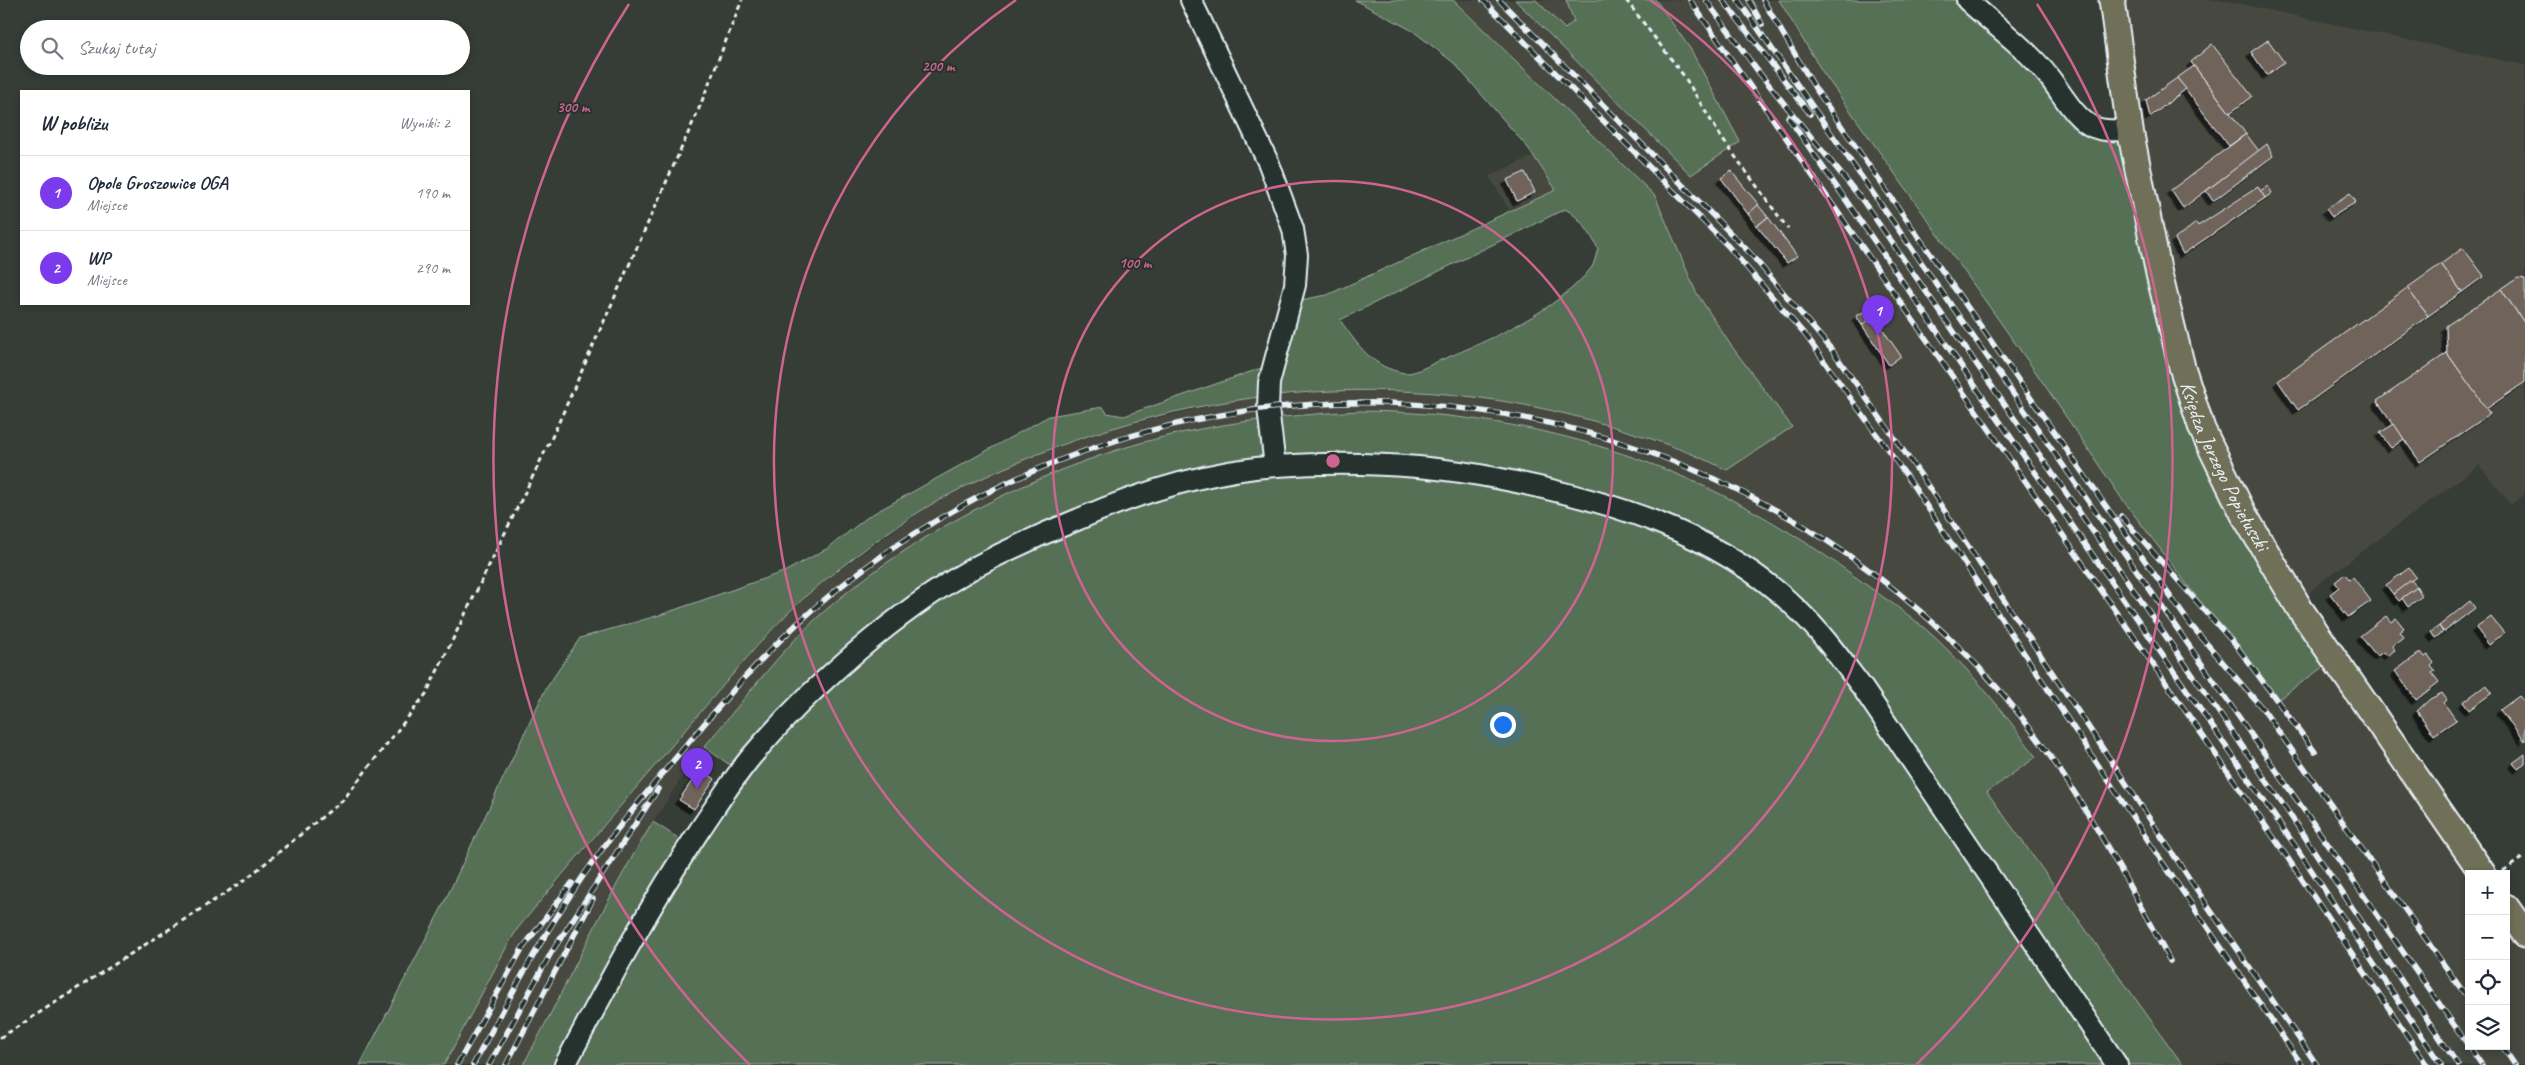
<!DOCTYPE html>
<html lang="pl">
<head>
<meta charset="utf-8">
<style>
  body { margin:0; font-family:Caveat,sans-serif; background:#f2f2f3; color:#1f2937 }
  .controls { position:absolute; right:15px; bottom:15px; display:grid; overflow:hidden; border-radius:0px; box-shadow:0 2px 8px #0003 }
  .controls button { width:45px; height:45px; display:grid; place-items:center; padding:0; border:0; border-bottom:1px solid #e0e1e3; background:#fff; color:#1f2937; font:25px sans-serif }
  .you { position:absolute; left:1502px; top:724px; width:18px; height:18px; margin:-12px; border:4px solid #fff; border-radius:50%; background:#1a73e8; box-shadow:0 0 0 8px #1a73e833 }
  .badge { display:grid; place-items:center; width:32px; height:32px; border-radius:50%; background:#7c3aed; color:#fff; font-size:16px; font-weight:700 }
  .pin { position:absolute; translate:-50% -41px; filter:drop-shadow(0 1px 2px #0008) }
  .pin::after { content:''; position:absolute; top:26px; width:18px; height:15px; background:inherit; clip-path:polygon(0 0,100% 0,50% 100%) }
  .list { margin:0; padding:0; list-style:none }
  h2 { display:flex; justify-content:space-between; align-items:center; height:65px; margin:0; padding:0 20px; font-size:21px }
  h2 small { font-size:16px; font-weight:400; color:#747a83 }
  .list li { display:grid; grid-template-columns:32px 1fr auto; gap:15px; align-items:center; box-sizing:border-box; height:75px; padding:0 20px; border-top:1px solid #e0e1e3 }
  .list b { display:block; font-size:19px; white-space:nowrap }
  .list p { margin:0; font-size:16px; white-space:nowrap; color:#747a83 }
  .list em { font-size:16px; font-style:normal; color:#747a83 }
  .icon { flex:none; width:28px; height:28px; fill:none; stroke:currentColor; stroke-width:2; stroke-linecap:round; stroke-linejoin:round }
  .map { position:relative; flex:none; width:2525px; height:1065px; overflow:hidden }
  .search { position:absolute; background:#fff; box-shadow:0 2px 8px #0003; left:20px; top:20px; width:450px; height:55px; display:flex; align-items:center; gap:12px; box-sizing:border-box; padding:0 18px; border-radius:28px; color:#747a83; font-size:19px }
  .panel { position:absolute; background:#fff; box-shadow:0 2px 8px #0003; left:20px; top:90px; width:450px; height:215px; border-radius:0px }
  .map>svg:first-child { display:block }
  .built { fill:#474941 }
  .green { fill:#577056; stroke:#a0b0a7; fill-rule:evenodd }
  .building { fill:#70645a; stroke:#e8f1f8; filter:url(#shadow) }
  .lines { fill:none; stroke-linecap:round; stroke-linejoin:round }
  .minor-casing { stroke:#e8f1f8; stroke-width:24 }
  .major-casing { stroke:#e8f1f8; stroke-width:29 }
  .path { stroke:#e8f1f8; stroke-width:3; stroke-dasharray:5 4; stroke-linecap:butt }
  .minor { stroke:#26332d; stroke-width:20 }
  .major { stroke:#706f59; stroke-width:25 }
  .rail-casing { stroke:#e8f1f8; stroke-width:5.5 }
  .rail { stroke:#26332d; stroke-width:4; stroke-dasharray:11; stroke-linecap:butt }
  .ring { fill:none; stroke:#cf6492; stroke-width:2.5 }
  .labels { text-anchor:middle; stroke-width:4; stroke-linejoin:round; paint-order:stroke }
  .street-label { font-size:21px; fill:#e8f1f8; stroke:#26332d }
  .centre { fill:#cf6492; stroke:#26332d; stroke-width:2.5 }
  .ring-label { font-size:15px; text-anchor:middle; font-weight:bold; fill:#cf6492; stroke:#26332d; stroke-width:4; stroke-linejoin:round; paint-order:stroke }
</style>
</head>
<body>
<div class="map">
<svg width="2525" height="1065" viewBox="0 0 2525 1065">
  <defs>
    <filter id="shadow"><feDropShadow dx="-4.5" dy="4.5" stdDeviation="0" flood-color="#0009"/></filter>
  </defs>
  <rect width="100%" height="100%" fill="#353d36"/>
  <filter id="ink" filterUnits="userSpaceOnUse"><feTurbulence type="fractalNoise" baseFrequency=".02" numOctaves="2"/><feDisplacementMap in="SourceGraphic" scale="10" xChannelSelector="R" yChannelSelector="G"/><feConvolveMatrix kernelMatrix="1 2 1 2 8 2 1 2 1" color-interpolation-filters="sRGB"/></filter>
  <g filter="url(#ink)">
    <g class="built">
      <polygon points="1453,0 1779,0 1822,71 2035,371 2122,499 2275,701 2334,659 2469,874 2469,1046 2506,1046 2506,907 2525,934 2525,1065 2183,1065 1987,792 2036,757 2018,731 1958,660 1921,625 1828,556 1776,522 1693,480 1621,452 1557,434 1508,423 1404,412 1360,411 1296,414 1214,427 1144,442 1084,462 986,504 926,538 871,575 834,602 788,648 687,769 628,862 606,902 576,968 523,1065 444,1065 507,946 518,928 749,656 792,610 824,581 921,512 959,490 1016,462 1117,427 1237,400 1348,389 1404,389 1457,393 1567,414 1677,448 1727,470 1730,344 1696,292 1655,196"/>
      <polygon points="2112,0 2221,0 2525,65 2525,494 2511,505 2479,465 2318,584 2297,605 2202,429"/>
      <polygon points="1533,156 1556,190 1510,211 1489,176"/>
    </g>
    <g class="green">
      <path d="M1355,0H1453L1655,196L1696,292L1730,344L1792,427L1727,470C1685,449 1639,434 1593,421C1381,362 1158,390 962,488C913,512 868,546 825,580C777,618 738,669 698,715C638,786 577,856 518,928L507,946L444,1065H360L441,909L545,690L580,638L660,615L786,571L828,548L869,516L1049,416L1103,407L1107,413L1124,416L1273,364L1290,302L1327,295L1556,190L1529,149L1454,63L1413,31ZM1565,209C1580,217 1591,234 1598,249C1596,254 1595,262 1592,267C1559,310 1490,340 1441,360C1431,364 1415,374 1405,373C1372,368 1358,345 1340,320Z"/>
      <polygon points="1515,0 1536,0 1565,29 1574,21 1566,0 1656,0 1691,50 1740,142 1691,175"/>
      <polygon points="1779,0 1967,0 2080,117 2130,130 2192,397 2334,659 2276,701 2122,499 2035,371 1822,71"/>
      <path d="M1360,411C1549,413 1710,468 1861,581C1881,596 1903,610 1922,626C1966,664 2003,710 2036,757L1987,792L2183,1065H523C568,985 604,900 653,822L689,845L740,772L704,747C746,698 785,643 835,602C921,530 1036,472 1144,442C1214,423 1287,415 1360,411Z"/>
    </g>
    <g class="building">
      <polygon points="2268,40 2284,62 2267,75 2251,52"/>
      <polygon points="2212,44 2252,96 2230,113 2191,62"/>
      <polygon points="2194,66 2246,134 2229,146 2177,78"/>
      <polygon points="2177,78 2186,89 2150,117 2146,100"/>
      <polygon points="2246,134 2259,151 2183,208 2171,190"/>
      <polygon points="2267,144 2273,156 2213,201 2206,191"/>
      <polygon points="1731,171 1759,205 1748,214 1721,178"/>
      <polygon points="1525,172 1535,192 1517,201 1507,180"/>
      <polygon points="2268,186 2272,193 2265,198 2260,191"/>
      <polygon points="2258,187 2265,198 2183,254 2175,239 2196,223 2198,226"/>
      <polygon points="2350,193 2356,202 2332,217 2326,209"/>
      <polygon points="1758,205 1768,217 1757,226 1748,214"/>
      <polygon points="1768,217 1797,256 1787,263 1757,226"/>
      <polygon points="2463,248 2484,276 2462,292 2441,264"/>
      <polygon points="2441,264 2462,292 2428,316 2407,288"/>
      <polygon points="2518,278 2525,279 2525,324 2501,289"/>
      <polygon points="2407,288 2428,316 2298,410 2278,381"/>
      <polygon points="2501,289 2525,324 2525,382 2486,409 2447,353 2446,326"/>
      <polygon points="1863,312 1869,321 1862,325 1856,316"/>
      <polygon points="1874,317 1901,356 1889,365 1862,325"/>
      <polygon points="2447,353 2490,414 2420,462 2377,401"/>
      <polygon points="2394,424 2404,439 2391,448 2380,433"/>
      <polygon points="2409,568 2416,577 2393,594 2386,585"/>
      <polygon points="2345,574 2349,579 2353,577 2371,601 2348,617 2330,594 2339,587 2335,582"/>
      <polygon points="2411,580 2417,587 2399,601 2393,594"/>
      <polygon points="2417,587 2422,596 2408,607 2402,598"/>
      <polygon points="2470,601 2475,608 2444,632 2439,626"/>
      <polygon points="2386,616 2391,622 2396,618 2404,628 2399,632 2403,637 2392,646 2395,650 2387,656 2384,652 2377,656 2360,636"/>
      <polygon points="2491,617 2504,633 2489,645 2476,628"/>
      <polygon points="2439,626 2443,632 2435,638 2431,632"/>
      <polygon points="2421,652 2425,657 2428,655 2434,663 2431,666 2435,671 2432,673 2439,682 2416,700 2395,671"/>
      <polygon points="2486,685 2492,693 2469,710 2463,702"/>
      <polygon points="2442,693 2447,700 2444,703 2456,720 2434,735 2417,711 2430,699"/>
      <polygon points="2519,696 2525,703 2525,741 2500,710"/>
      <polygon points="2525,754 2525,764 2518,769 2513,763"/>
      <polygon points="700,769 715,779 694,809 679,800"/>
    </g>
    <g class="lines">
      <defs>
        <g id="minor">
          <polyline points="1191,0 1269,164 1293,229 1297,255 1295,285 1269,383 1268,408 1275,466"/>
          <path d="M1967,0C1998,29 2033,52 2057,88C2067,102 2077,119 2093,127C2105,132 2118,130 2130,130"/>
          <path d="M565,1065C607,985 649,906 699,831C716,806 732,780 751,757C809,688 897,611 975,567C1009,549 1044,533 1079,519C1141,492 1209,471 1276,466C1350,461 1424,464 1496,478C1605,499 1719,532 1799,611C1823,634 1842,661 1862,687L2117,1065"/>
        </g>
        <g id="major">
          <path id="s1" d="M2112,0L2130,130L2159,274L2182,367L2202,429L2243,513L2300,609L2483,874"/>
          <polyline points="2506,907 2525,934"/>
        </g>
      </defs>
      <use href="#minor" class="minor-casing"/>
      <use href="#major" class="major-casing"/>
      <g class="path">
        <polyline points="1626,0 1684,76 1721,137 1788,229"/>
        <polyline points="2503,871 2525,856"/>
        <polyline points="0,1038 241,883 343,800 426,694 554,433 698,111 742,0"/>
      </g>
      <use href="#minor" class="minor"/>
      <use href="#major" class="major"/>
      <defs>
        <g id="rail">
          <polyline points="1483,0 1728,246 1806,336 1908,478 2163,863 2302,1065"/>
          <polyline points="1499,0 1749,252 1832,350 1920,474 2209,908 2317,1065"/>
          <polyline points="1690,0 2281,848 2427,1065"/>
          <polyline points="1706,0 1757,70 1863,201 2286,809 2458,1065"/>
          <polyline points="1723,0 1810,114"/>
          <polyline points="1738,0 2482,1065"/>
          <polyline points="1749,0 1762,24"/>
          <polyline points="1763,0 1815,88 2103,502 2190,624 2262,708 2469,1000"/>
          <polyline points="1788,117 2296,847 2441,1065"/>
          <polyline points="2121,516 2238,648 2315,752"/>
          <polyline points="2502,1046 2515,1065"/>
          <polyline points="457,1065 522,949 572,883"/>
          <path d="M473,1065C512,993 550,921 598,855C626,816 658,779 689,742C734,688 780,635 835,591C1176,316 1660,346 1968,656C2055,744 2112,853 2170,961"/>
          <polyline points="489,1065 551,953 658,789"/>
          <polyline points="506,1065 593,899"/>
        </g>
      </defs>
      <use href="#rail" class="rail-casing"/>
      <use href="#rail" class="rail"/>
    </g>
  </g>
  <g class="ring">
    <circle cx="1333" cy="461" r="280"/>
    <path d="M1650 0A559 559 0 1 1 1016 0"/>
    <path d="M750 1065A839 839 0 0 1 629 4M2037 4A839 839 0 0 1 1916 1065"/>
  </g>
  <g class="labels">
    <g class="street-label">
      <text dy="7" stroke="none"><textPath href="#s1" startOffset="482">Księdza Jerzego Popiełuszki</textPath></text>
    </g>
  </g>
  <circle cx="1333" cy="461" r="8" class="centre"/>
  <g class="ring-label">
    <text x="938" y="71">200 m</text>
    <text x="573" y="112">300 m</text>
    <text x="1135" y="268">100 m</text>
  </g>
</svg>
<div class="controls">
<button>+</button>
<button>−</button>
<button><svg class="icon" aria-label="locate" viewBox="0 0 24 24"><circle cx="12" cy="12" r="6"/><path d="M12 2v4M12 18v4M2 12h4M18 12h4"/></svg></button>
<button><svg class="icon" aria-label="layers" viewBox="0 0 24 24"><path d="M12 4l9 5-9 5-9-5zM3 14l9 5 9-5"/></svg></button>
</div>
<div class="you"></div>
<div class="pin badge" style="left:1878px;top:336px">1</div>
<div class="pin badge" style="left:697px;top:789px">2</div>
<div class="search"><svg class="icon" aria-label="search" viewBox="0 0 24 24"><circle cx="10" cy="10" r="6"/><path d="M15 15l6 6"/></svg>Szukaj tutaj</div>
<section class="panel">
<h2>W pobliżu<small>Wyniki: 2</small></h2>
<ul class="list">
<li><span class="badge">1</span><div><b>Opole Groszowice OGA</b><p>Miejsce</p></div><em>190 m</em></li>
<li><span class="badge">2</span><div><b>WP</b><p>Miejsce</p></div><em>290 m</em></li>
</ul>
</section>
</div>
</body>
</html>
